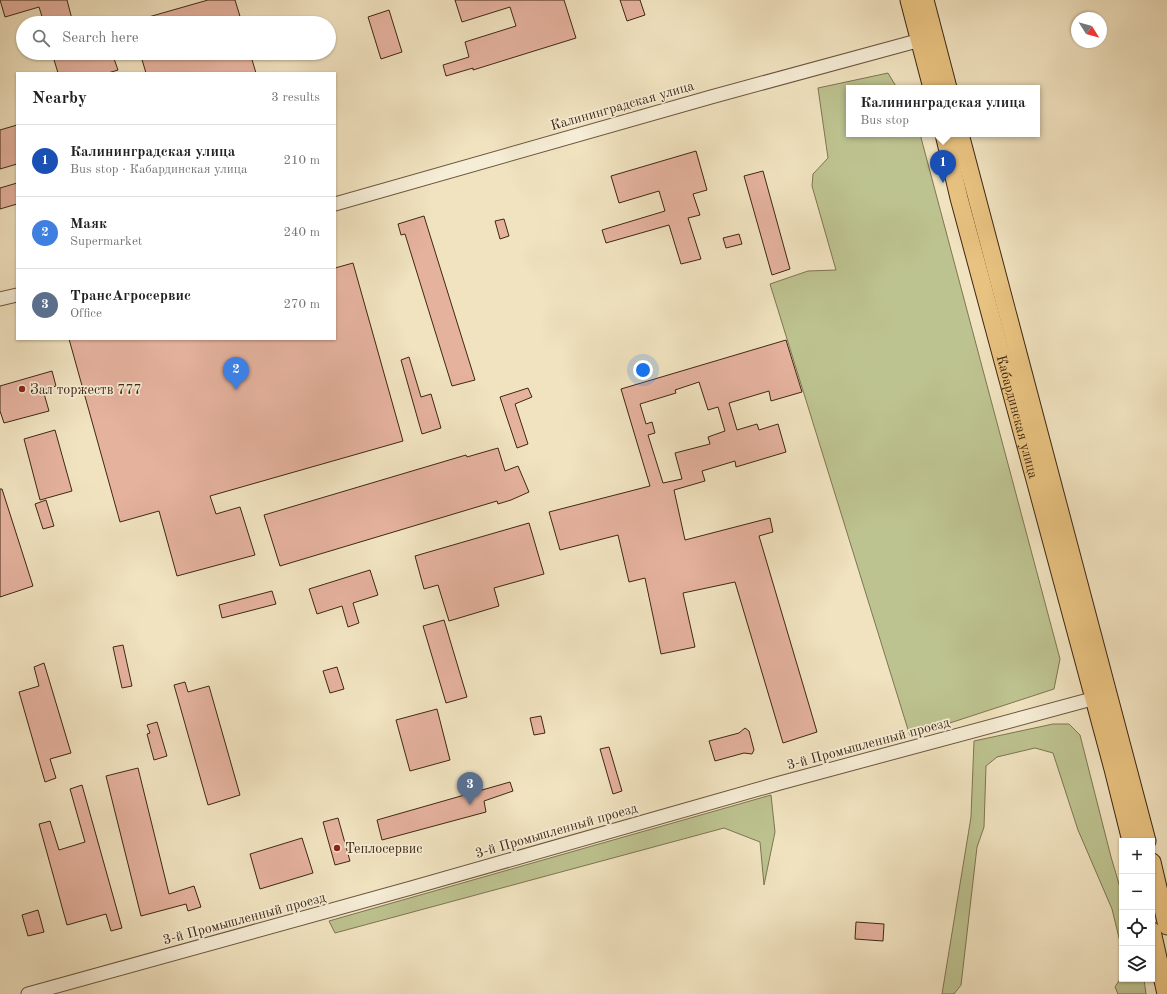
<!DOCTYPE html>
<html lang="en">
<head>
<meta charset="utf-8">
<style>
  body { margin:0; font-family:"Old Standard TT",serif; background:#f6f6f6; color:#202124 }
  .controls { position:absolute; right:12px; bottom:12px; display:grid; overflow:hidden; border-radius:0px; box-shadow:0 1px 3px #0004 }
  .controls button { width:36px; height:36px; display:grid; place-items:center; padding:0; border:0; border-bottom:1px solid #e0e0e0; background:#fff; color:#202124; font:20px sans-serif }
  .compass { position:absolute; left:1071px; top:12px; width:36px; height:36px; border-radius:50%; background:#fff; box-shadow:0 1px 3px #0004; rotate:127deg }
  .you { position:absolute; left:643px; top:370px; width:14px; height:14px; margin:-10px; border:3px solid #fff; border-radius:50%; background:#1a73e8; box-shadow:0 0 0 6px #1a73e833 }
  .badge { display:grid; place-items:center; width:26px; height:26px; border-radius:50%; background:#8f2418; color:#fff; font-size:13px; font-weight:700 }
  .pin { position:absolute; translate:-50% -33px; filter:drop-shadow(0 1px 2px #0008) }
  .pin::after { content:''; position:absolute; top:21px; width:14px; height:12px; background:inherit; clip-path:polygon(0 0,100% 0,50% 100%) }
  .popup { position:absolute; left:846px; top:85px; width:194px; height:52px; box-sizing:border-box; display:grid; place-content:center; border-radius:0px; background:#fff; filter:drop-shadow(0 1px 3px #0005); font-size:13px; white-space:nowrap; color:#757577 }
  .popup b { font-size:15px; color:#202124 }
  .popup::after { content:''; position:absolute; left:50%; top:100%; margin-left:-8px; border:8px solid transparent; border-top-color:#fff }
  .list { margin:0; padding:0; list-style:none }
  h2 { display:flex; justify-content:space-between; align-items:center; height:52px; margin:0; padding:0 16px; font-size:17px }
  h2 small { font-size:13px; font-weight:400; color:#757577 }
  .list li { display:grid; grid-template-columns:26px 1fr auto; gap:12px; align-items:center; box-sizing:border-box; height:72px; padding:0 16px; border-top:1px solid #e0e0e0 }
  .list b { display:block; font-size:15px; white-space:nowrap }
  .list p { margin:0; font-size:13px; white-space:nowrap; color:#757577 }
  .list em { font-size:13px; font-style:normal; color:#757577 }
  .icon { flex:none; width:22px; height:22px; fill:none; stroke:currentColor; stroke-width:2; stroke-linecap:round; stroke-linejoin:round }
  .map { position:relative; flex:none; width:1167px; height:994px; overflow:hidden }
  .search { position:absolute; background:#fff; box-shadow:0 1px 3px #0004; left:16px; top:16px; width:320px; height:44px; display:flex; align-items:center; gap:10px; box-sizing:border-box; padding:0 14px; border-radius:22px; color:#757577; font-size:15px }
  .panel { position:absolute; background:#fff; box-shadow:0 1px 3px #0004; left:16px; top:72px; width:320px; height:268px; border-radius:0px }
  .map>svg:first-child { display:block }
  .green { fill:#bdc390; stroke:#7e7552 }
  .building { fill:#e5b29e; stroke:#3e2713; fill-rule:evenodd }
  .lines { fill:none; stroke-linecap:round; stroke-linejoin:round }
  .minor-casing { stroke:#6b563e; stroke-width:15 }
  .major-casing { stroke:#3e2713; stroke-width:19 }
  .minor { stroke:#f6edd6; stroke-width:13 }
  .major { stroke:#e8c280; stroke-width:17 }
  .poi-dot { fill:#8f2418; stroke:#f6edd6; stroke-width:1.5 }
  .labels { text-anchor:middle; stroke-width:3.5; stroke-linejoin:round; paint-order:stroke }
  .street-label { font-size:14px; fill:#3e2713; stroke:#f6edd6 }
  .poi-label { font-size:14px; fill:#3e2713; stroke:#f6edd6; text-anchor:start }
</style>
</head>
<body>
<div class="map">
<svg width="1167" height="994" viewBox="0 0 1167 994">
  <rect width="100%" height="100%" fill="#f1e3c0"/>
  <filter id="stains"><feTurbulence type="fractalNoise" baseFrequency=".005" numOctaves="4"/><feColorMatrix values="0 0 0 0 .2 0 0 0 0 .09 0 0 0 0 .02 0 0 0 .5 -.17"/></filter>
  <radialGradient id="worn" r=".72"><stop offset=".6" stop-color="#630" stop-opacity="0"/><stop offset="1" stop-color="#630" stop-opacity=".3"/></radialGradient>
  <g class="green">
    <polygon points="888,73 897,88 849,88 849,134 920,134 1060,659 1054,689 910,736 770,284 808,271 836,270 812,186 813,174 828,158 818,88"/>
    <polygon points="1053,724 1069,724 1080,735 1111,857 1122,894 1122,950 1112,909 1078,830 1053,753 1035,748 997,757 986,766 984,827 977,847 961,985 954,994 942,994 971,817 974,741"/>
    <polygon points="771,795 775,832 764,885 760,842 724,828 335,933 329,921"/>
    <polygon points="1122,976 1122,979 1144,979 1146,994 1118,994 1115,987"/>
  </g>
  <g class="building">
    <polygon points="0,0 67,0 73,23 44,23 39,7 5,17"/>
    <polygon points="208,0 235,0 242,23 138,23 138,20"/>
    <polygon points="455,0 564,0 576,38 473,70 473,68 446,76 443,65 469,57 465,42 516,26 510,7 462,22"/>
    <polygon points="620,0 640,0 645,15 627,21"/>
    <polygon points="389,10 402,52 381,59 368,17"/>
    <polygon points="52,53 112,53 118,70 108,73 58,73"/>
    <polygon points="140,53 250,53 256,73 146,73"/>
    <polygon points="17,125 17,164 0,169 0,130"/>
    <polygon points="696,151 707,190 693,194 700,215 688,218 701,259 681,264 669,225 606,243 602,230 665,211 659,191 619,203 611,176"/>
    <polygon points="763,171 790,269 772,275 744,176"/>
    <polygon points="17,183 17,204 0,209 0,188"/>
    <polygon points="424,216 475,380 452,386 405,234 401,235 398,224"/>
    <polygon points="504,219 509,236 500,239 495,221"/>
    <polygon points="739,234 742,244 726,248 723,238"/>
    <polygon points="353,263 403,441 210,496 216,514 240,507 255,555 177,576 159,511 120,522 69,339 335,339 335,268"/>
    <path d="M786,340L802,392L771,401L769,391L729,403L737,430L757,424L759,430L778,424L786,452L736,467L735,461L702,471L705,481L674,490L685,540L770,518L773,532L759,536L817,732L783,743L735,582L683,593L695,647L661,654L645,578L629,582L618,535L560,550L549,512L650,486L621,389ZM699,382L708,410L718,407L725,431L708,437L710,444L675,453L682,479L663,483L648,435L655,433L652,422L646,424L640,404L676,393L675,390Z"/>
    <polygon points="409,357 421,397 431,394 441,428 422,434 401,360"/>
    <polygon points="52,371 56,386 43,390 49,411 4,423 0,411 0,386"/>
    <polygon points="528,388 532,397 515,404 528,444 517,448 500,397"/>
    <polygon points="55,430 72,491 40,500 24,439"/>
    <polygon points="498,448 505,471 518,466 529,492 511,500 498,504 497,501 280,566 264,515 466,455 467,457"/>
    <polygon points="0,489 2,489 33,586 0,597"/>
    <polygon points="46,500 54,526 43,529 35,504"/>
    <polygon points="529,523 544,574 494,588 499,606 449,621 438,585 424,589 415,556"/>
    <polygon points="370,570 378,595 353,603 359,623 348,627 342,606 317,614 309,589"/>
    <polygon points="272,591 276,604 222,618 219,605"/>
    <polygon points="444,620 467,697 446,703 423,626"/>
    <polygon points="123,645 132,686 122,688 113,647"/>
    <polygon points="44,663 71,753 50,759 56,778 45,782 19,692 39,686 34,667"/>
    <polygon points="337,667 344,689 330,693 323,671"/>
    <polygon points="185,682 188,692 209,686 240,795 208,805 174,685"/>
    <polygon points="437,709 450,760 410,771 396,720"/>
    <polygon points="541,716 545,733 534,735 530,718"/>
    <polygon points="157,722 167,756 154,760 147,734 150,733 147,725"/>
    <polygon points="745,728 749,731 754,750 752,754 744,753 715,761 709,741 739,733"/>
    <polygon points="609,747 622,791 613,794 600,749"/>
    <polygon points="138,768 169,894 194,886 201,907 188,911 186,904 141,916 106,776"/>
    <polygon points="510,782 513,791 484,801 486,812 382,840 377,820"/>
    <polygon points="82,785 122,928 111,931 106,914 67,925 39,824 50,821 59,850 85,842 70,789"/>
    <polygon points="338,818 350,861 335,865 323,822"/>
    <polygon points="302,838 313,873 260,889 250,854"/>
    <polygon points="38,910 44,932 28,936 22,915"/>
    <polygon points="856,922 884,924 883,941 855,939"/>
  </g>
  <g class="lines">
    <defs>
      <g id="minor">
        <polyline points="335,204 711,97 928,38"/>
        <polyline points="0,299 17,295"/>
        <polyline points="28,994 411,888 780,783 1103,696"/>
      </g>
      <g id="major">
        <polyline points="909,0 932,88"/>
        <polyline points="925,0 948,88"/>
        <path id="s1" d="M944,134L959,198L1113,769L1131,841"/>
        <polyline points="960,134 1147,841"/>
        <polyline points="1152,862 1167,926"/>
        <polyline points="1152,931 1166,994"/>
      </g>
    </defs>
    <use href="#minor" class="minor-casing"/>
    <use href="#major" class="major-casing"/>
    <use href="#minor" class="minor"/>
    <use href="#major" class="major"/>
  </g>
  <g class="poi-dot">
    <circle cx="22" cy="389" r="4"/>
    <circle cx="337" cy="848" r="4"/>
  </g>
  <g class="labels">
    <g class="street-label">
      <text transform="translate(622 105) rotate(-16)" y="5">Калининградская улица</text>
      <text dy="5" stroke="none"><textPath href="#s1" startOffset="292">Кабардинская улица</textPath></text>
      <text transform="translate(868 743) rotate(-15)" y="5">3-й Промышленный проезд</text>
      <text transform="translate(556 830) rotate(-16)" y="5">3-й Промышленный проезд</text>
      <text transform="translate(244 918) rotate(-15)" y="5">3-й Промышленный проезд</text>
    </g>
    <g class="poi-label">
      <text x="30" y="394">Зал торжеств 777</text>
      <text x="345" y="853">Теплосервис</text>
    </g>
  </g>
  <rect width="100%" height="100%" filter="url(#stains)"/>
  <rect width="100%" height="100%" fill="url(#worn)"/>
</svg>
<div class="controls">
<button>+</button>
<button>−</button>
<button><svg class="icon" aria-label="locate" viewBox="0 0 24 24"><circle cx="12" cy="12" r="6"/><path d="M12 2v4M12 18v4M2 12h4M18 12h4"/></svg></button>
<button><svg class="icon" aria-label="layers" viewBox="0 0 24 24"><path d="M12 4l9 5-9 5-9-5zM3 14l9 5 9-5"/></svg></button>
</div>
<svg class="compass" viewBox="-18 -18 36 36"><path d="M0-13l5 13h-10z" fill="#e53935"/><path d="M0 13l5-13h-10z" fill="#757577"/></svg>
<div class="you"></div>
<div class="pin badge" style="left:943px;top:183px;background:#1a4fb4">1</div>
<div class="popup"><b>Калининградская улица</b>Bus stop</div>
<div class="pin badge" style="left:236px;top:390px;background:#3f7fe0">2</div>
<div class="pin badge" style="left:470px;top:805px;background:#5c6f8a">3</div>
<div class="search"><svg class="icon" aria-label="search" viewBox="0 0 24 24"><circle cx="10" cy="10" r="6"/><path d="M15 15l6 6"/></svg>Search here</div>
<section class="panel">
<h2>Nearby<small>3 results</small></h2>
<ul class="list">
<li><span class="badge" style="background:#1a4fb4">1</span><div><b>Калининградская улица</b><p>Bus stop · Кабардинская улица</p></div><em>210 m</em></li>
<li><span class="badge" style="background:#3f7fe0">2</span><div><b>Маяк</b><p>Supermarket</p></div><em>240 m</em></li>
<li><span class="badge" style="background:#5c6f8a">3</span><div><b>ТрансАгросервис</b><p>Office</p></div><em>270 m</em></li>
</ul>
</section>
</div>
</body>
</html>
